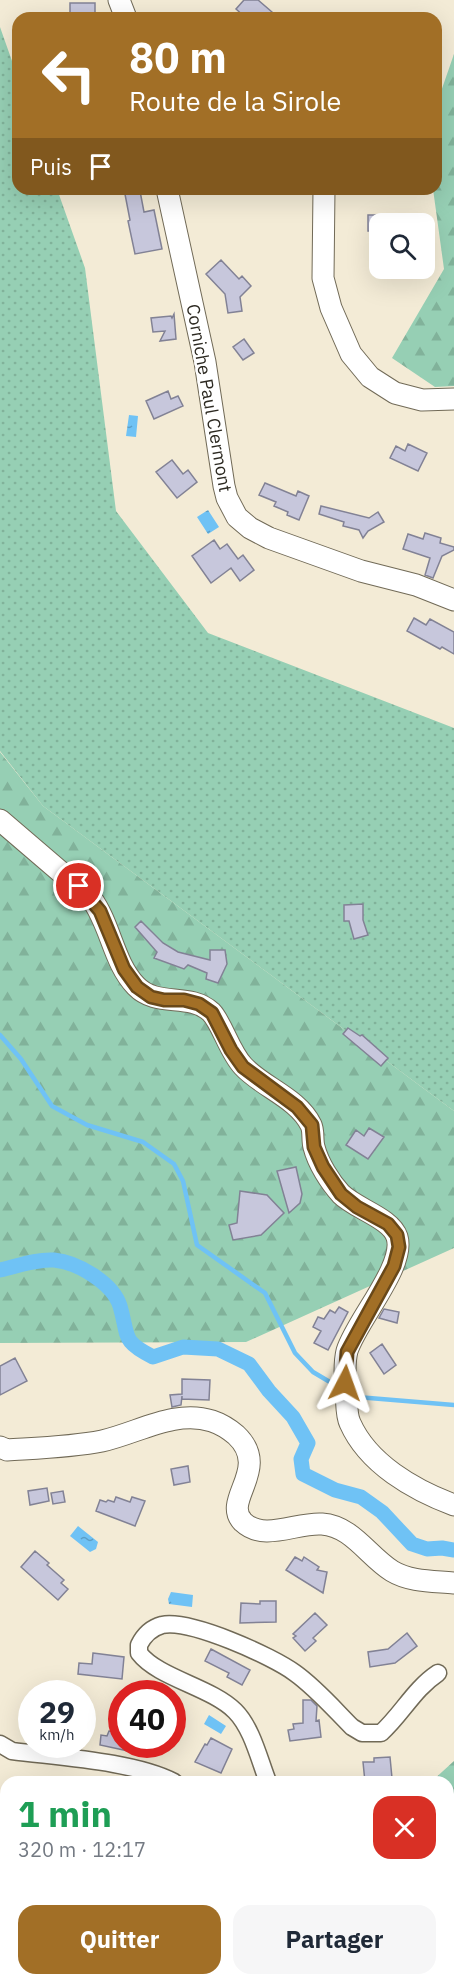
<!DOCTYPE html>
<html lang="fr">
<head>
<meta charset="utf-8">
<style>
  body { margin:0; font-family:"IBM Plex Sans",sans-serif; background:#f6f6f7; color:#1f2937; height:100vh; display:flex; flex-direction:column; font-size:22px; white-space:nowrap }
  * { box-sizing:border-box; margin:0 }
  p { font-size:20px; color:#747a83 }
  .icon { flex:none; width:33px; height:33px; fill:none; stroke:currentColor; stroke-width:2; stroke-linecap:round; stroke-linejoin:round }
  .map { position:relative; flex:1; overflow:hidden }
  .panel { position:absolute; left:0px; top:1776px; width:454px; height:210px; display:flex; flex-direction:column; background:#fff; border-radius:18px 18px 0 0; box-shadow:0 6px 24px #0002 }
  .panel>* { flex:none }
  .top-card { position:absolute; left:12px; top:12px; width:430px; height:183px; border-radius:18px; box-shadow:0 6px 24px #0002; background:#a26f26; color:#fff; overflow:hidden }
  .buttons { position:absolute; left:369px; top:213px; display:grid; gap:12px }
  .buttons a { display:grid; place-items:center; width:66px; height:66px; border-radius:12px; background:#fff; box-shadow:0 6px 24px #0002; font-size:30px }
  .speed { position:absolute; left:18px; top:1680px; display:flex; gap:12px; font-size:30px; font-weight:700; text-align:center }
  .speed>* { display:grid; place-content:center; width:78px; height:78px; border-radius:50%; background:#fff; box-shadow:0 6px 24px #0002; line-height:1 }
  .speed small { font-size:15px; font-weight:400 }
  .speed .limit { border:9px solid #d22; background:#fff; color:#111 }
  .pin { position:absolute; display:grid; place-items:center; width:51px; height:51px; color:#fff; margin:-26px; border:3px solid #fff; border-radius:50%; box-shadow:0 2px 6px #0007 }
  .me { position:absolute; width:66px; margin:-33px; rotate:4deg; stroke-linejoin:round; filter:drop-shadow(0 0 4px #0008) }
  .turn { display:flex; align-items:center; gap:21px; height:126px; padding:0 18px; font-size:27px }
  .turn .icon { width:78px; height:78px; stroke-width:2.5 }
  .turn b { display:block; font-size:42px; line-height:51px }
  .then { display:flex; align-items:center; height:57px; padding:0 18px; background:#0003; gap:12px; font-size:22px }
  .round { display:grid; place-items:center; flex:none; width:63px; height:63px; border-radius:18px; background:#f6f6f7 }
  .summary { display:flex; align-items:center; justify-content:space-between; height:102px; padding:0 18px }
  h1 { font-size:36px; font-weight:700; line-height:45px; color:#1e9e55 }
  .primary-button { display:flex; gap:12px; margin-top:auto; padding:12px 18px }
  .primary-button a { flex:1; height:69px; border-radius:18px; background:#a26f26; color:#fff; font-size:24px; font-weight:700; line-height:69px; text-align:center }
  .primary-button a+a { background:#f6f6f7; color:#1f2937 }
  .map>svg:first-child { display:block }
  .grass { fill:url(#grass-dots) }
  .forest { fill:url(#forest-firs) }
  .water { fill:url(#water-ripples) }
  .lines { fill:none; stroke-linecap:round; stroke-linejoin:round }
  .stream { stroke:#6fc2f5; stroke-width:4.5 }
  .canal { stroke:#6fc2f5; stroke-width:15 }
  .building { fill:#c7c7dc; stroke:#828295; stroke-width:1.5 }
  .minor-casing { stroke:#716a57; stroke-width:19 }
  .tertiary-casing { stroke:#716a57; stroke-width:23 }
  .minor { stroke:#fff; stroke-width:16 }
  .tertiary { stroke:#fff; stroke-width:21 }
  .route-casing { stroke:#694819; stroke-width:15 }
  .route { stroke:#a26f26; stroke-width:10 }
  .labels { text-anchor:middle; stroke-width:5; stroke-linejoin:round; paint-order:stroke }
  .street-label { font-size:18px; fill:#2c2921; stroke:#fff }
</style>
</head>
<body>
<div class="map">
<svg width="454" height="1986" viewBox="0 0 454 1986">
  <defs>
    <pattern id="grass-dots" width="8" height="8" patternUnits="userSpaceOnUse" patternTransform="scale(1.5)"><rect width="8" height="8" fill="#96cfb4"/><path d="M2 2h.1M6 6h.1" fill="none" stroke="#81b29a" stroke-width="1.8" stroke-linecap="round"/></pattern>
    <pattern id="forest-firs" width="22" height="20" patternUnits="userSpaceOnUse" patternTransform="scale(1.5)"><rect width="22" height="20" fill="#96cfb4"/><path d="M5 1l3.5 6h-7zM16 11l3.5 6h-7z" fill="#81b29a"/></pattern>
    <pattern id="water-ripples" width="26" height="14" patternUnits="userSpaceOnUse" patternTransform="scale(1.5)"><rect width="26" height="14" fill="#6fc2f5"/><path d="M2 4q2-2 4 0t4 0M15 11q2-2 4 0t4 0" fill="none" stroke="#5b9ec6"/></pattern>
  </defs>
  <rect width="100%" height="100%" fill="#f3ebd6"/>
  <path class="grass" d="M 0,27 L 18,78 L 18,189 L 57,189 L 85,268 L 116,511 L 208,633 L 454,728 L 454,1111 L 43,806 L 0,751 Z"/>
  <path class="forest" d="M 454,54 L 454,386 L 435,387 L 392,358 L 444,269 L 433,189 L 436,189 L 437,103 Z
    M 0,752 L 43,806 L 454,1111 L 454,1248 L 246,1342 L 0,1343 Z
    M 454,1761 L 454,1986 L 106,1986 L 104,1980 L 448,1980 L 448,1782 L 431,1782 Z"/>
  <path class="water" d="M 129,415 L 138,416 L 136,437 L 126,436 Z
    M 208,510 L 219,527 L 208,534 L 197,517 Z
    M 78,1526 L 98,1542 L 96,1549 L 90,1552 L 70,1536 Z
    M 171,1592 L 193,1595 L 192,1607 L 169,1604 L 168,1599 Z
    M 209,1715 L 226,1726 L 221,1734 L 204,1724 Z"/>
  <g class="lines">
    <path class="stream" d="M 0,1035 L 21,1059 L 52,1106 L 87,1125 L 143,1142 L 174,1164 L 183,1181 L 197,1245 L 265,1293 L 295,1353 L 313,1372 L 340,1388
      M 353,1395 L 357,1397 L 454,1405"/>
    <path class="canal" d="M 0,1270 C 18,1266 35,1259 54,1260 C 77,1262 113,1283 120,1306 C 129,1337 121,1341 153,1357 L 183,1347 L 218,1349 L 249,1364 L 269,1391 L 293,1417 L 308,1443 L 301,1459 L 303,1474 L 335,1490 L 361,1497 L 382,1512 L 412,1544 L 427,1549 L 442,1548 L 454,1550"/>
  </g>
  <path class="building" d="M 244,0 L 258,0 L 272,12 L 267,18 L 246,18 L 236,9 Z
    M 70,3 L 95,3 L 95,14 L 88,14 L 85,18 L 70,18 Z
    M 124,189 L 140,191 L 144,212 L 154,210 L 162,249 L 135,254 L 128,221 L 130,220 Z
    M 368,215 L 380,215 L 380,231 L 368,231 Z
    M 221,260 L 239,279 L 242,276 L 251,286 L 240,297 L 242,311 L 228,313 L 225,294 L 206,274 Z
    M 174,314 L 176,339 L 160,341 L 165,331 L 153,332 L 151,318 L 171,316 L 172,318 Z
    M 244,339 L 254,353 L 243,360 L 233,347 Z
    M 168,391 L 171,399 L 178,396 L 183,406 L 154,419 L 146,401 Z
    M 408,444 L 427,453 L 418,471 L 390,458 L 396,446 L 405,451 Z
    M 172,460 L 183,474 L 188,470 L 197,482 L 177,498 L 156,472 Z
    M 265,483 L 296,496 L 298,491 L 309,496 L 299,520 L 287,515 L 288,512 L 274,506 L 276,502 L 259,495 Z
    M 321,506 L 369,518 L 378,512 L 384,522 L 368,531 L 363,538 L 359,530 L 343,526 L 344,522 L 319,514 Z
    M 425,533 L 441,538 L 440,543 L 454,547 L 454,550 L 442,556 L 433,578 L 425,575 L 430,558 L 403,549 L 408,534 L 423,539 Z
    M 214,540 L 220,549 L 227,544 L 238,559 L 243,555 L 254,570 L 240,581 L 231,568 L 211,583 L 192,556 Z
    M 414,618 L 426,625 L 430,619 L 454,632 L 454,654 L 442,647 L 440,649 L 407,631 Z
    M 363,904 L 363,920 L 368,935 L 354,939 L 349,921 L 344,921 L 344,905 Z
    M 141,921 L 163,943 L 178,952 L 210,960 L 210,950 L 225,950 L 227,964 L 218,983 L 206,979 L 207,973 L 188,965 L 184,969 L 154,958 L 157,952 L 135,927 Z
    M 348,1028 L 360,1036 L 362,1035 L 388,1058 L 381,1066 L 343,1034 Z
    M 369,1128 L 384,1137 L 368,1159 L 346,1145 L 356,1130 L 364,1136 Z
    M 296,1167 L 302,1194 L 300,1203 L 289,1213 L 277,1171 Z
    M 240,1191 L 267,1195 L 284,1213 L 261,1235 L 233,1240 L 229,1225 L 237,1223 Z
    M 339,1307 L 348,1312 L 328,1350 L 314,1343 L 321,1331 L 313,1327 L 318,1317 L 324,1319 L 330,1310 L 335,1313 Z
    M 384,1309 L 399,1312 L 397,1323 L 379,1318 Z
    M 382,1344 L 396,1365 L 384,1374 L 370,1353 Z
    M 15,1358 L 27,1381 L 0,1395 L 0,1366 Z
    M 182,1379 L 210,1380 L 209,1400 L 182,1399 L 182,1396 L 181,1405 L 172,1407 L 170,1395 L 182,1394 Z
    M 188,1466 L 190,1482 L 174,1485 L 171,1469 Z
    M 47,1488 L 49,1501 L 30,1505 L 28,1491 Z
    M 63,1491 L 65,1502 L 53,1504 L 51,1493 Z
    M 116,1497 L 130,1502 L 132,1497 L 145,1501 L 135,1526 L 96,1511 L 100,1500 L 106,1502 L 108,1500 L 114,1502 Z
    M 35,1551 L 49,1563 L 47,1565 L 64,1580 L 61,1583 L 68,1589 L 58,1600 L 21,1567 Z
    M 295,1557 L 302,1561 L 304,1557 L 319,1567 L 317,1570 L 327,1572 L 323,1593 L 286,1570 Z
    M 260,1601 L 276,1601 L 276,1622 L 240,1623 L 241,1603 L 260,1604 Z
    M 315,1613 L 327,1625 L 313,1638 L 316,1641 L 305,1651 L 293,1638 L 296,1636 L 293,1634 Z
    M 407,1633 L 417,1646 L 395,1663 L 370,1667 L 368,1652 L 388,1649 Z
    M 211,1649 L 250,1670 L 242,1685 L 227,1677 L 229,1673 L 205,1661 Z
    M 93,1653 L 124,1657 L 122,1679 L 78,1674 L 79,1663 L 92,1664 Z
    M 303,1700 L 311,1700 L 317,1706 L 316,1721 L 319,1720 L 321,1737 L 290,1741 L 288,1730 L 294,1729 L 293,1724 L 303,1723 Z
    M 109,1731 L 122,1733 L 122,1744 L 135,1744 L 133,1752 L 100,1745 L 101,1735 L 107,1736 Z
    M 211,1738 L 232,1749 L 221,1773 L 195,1762 L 205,1744 L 207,1745 Z
    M 390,1757 L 392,1778 L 365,1782 L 363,1762 L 374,1762 L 374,1758 Z"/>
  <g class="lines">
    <defs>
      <path id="minor" d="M 0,1744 L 12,1751 C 57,1757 134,1761 174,1782
        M 268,1782 C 259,1759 252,1728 235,1711 C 211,1687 158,1678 139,1653 L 139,1645 C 144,1635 151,1628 162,1625 C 190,1619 272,1656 295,1673 C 316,1688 334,1709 352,1727 L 362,1733 L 381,1733 C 402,1714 414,1689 438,1673"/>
      <path id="tertiary" d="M 119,0 L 126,18
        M 167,189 L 205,362 L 224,486 L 227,498 L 237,517 L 250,528 L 269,538 L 361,571 L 416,585 L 454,600
        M 324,189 L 323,278 L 331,308 L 351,354 L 370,377 L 395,393 L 422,400 L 454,399
        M 0,820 L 91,898 C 111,925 113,962 136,986 C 157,1008 189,992 211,1012 C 222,1023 229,1051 243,1066 C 262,1087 298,1098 311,1125 C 314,1131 312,1140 314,1147 C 318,1163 330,1182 341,1194 C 356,1209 391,1218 397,1237 C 406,1266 356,1321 347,1351 C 344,1363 345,1380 346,1392 C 347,1401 346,1415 350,1423 C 368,1464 414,1490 454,1505
        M 0,1447 L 7,1450 C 39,1448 72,1447 102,1441 C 138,1433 175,1409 212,1421 C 221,1424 229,1429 236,1435 C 272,1469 221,1500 243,1522 C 264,1542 297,1522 322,1524 C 352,1526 368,1556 392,1571 C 410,1582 434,1581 454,1583
        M 0,1985 L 1,1986"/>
    </defs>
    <use href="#minor" class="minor-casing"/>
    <use href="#tertiary" class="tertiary-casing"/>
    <use href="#minor" class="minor"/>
    <use href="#tertiary" class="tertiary"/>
  </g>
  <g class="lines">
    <defs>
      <path id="route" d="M 79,886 L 100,911 L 124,969 L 137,987 L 151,997 L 164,1000 L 184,1000 L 199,1004 L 212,1013 L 231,1050 L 243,1067 L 297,1107 L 312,1125 L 314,1147 L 323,1167 L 341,1194 L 357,1207 L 388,1224 L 397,1235 L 399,1247 L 394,1266 L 347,1352 L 345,1383"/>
    </defs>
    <use href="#route" class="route-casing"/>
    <use href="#route" class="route"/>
  </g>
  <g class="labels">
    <g class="street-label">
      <text transform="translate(209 398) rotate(80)" y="6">Corniche Paul Clermont</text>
    </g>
  </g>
</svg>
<div class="buttons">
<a><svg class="icon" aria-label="search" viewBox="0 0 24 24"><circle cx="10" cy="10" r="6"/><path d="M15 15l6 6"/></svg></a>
</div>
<div class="speed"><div>29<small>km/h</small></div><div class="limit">40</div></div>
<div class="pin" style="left:79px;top:886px;background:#d93025"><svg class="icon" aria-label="arrive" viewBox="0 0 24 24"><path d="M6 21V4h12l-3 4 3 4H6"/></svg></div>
<svg class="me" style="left:345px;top:1383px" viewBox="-20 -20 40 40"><path d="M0-17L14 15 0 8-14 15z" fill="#a26f26" stroke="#fff" stroke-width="4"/></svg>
<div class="top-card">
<div class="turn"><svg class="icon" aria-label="left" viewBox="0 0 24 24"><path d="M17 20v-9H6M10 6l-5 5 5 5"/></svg><div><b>80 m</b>Route de la Sirole</div></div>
<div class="then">Puis<svg class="icon" aria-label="arrive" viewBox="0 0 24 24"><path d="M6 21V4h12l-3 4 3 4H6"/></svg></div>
</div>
<section class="panel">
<div class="summary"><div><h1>1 min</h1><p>320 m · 12:17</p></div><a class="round" style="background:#d93025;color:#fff"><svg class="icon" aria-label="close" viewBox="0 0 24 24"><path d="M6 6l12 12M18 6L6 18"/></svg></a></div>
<div class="primary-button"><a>Quitter</a><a>Partager</a></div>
</section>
</div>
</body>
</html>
